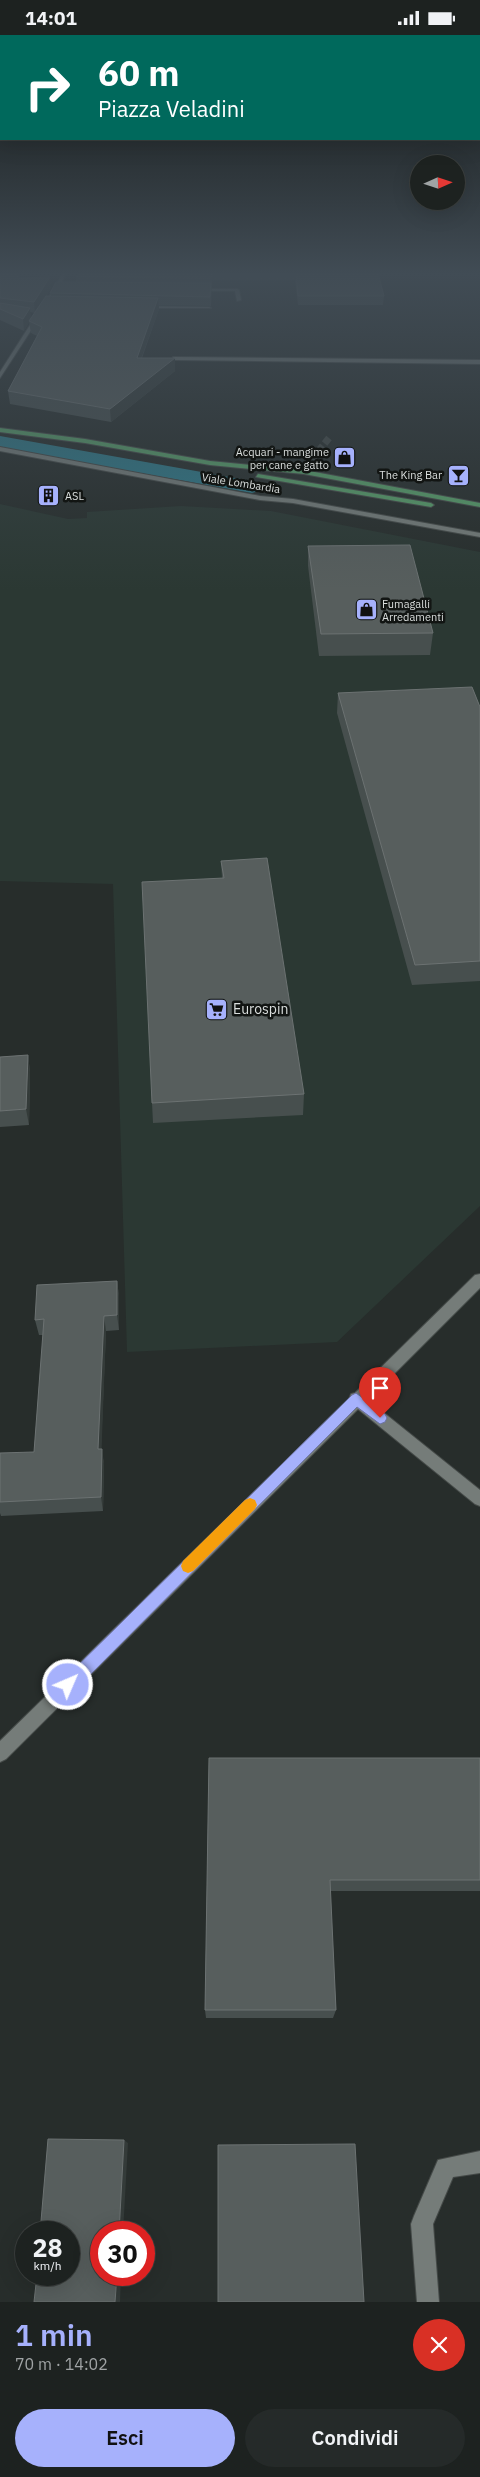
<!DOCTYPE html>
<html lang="it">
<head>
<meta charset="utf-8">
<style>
  body { margin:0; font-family:"IBM Plex Sans",sans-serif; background:#252a29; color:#f1f3f6; height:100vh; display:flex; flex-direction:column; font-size:19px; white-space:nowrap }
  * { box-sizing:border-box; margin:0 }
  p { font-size:16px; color:#a0a4a5 }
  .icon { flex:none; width:28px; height:28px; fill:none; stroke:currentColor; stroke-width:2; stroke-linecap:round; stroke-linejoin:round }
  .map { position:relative; height:2267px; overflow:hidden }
  .panel { display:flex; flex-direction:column; background:#1d2220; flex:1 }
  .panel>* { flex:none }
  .hud { position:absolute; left:0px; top:0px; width:480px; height:105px; box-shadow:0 5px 20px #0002,0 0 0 1px #3b3f3e; background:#00695c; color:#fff; overflow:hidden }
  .needle { width:32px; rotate:87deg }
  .fabs { position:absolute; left:410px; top:120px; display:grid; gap:10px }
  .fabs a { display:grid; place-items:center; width:55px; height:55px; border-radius:50%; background:#1d2220; box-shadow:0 5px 20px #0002,0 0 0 1px #3b3f3e; font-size:25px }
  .speed { position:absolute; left:15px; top:2186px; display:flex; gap:10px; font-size:25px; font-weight:700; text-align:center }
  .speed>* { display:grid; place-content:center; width:65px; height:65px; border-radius:50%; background:#1d2220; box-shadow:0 5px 20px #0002,0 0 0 1px #3b3f3e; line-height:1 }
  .speed small { font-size:12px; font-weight:400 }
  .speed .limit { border:8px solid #d22; background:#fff; color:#111 }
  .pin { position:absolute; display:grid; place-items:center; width:42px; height:42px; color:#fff; margin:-51px -21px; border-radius:50% 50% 50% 0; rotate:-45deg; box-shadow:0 0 5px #0007 }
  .pin .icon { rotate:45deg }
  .me { position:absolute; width:55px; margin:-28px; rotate:45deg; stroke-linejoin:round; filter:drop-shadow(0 0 4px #0008) }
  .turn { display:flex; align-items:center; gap:18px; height:105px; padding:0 15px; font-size:22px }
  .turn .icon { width:65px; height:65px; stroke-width:2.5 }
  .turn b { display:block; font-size:35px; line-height:42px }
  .round { display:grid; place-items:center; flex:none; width:52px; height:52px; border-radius:26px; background:#252a29 }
  .overview { display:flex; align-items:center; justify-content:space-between; height:85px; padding:0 15px }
  h1 { font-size:30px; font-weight:600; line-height:38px; color:#a6b1fc }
  .cta { display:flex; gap:10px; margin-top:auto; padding:10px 15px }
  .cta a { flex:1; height:58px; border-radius:30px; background:#a6b1fc; color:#111; font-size:20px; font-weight:600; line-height:58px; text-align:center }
  .cta a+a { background:#252a29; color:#f1f3f6 }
  .status { display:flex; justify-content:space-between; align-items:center; height:35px; padding:0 25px; background:#1d2220; direction:ltr }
  .status svg { height:14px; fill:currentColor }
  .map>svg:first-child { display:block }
  .built { fill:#2b3833 }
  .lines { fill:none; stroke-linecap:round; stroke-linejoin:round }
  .canal { fill:#2f7887; fill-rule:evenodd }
  .minor-tunnel { stroke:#424846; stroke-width:7; stroke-dasharray:7 3; stroke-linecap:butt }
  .minor-casing { stroke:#454a48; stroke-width:2 }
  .major-casing { stroke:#454a48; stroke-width:2 }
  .minor { fill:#757c79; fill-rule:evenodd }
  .major { fill:#589e69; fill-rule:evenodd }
  .wall { fill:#474f4e; fill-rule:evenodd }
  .shaded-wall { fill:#343b39 }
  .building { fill:#575e5d; stroke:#6c7272 }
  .route { fill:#a6b1fc; stroke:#6c73a4 }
  .slow { fill:#f59e0b }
  .labels { text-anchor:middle; stroke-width:5; stroke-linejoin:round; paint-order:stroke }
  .far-poi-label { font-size:11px; fill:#dbdfde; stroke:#121513; text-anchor:end }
  .far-street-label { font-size:11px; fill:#dbdfde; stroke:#121513 }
  .poi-label { font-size:14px; fill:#dbdfde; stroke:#121513; text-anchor:start }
</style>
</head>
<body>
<div class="status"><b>14:01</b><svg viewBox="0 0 49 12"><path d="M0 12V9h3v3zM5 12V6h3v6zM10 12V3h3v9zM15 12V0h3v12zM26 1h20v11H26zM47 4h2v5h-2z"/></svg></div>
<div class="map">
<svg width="480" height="2267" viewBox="0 0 480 2267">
  <rect width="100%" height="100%" fill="#272d2b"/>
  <path class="built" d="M 0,469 L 68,484 L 87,483 L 87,477 L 181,471 L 271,476 L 480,517 L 480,1171 L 337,1307 L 127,1317 L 113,849 L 0,846 Z"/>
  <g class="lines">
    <path class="canal" d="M 0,401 L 252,446 L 259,448 L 262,452 L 259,456 L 252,458 L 0,413 Z"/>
    <path class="minor-tunnel" d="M 312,424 L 329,403"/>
    <defs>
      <path id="minor" d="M 63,238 L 67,238 L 53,262 L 49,262 Z
        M 195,254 L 237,254 L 239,255 L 241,265 L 237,266 L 235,256 L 193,256 Z
        M 140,271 L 209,272 L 211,273 L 142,273 Z
        M 37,279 L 41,280 L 0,343 L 0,337 Z
        M 173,322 L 480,325 L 480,329 L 175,325 Z
        M 0,412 L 260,461 L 293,464 L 480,498 L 480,502 L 293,468 L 260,465 L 0,416 Z
        M 480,1239 L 480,1253 L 368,1365 L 480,1455 L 480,1471 L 475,1469 L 358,1374 L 6,1724 L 0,1727 L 0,1706 L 349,1364 L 351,1359 L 355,1358 L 475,1240 Z
        M 480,2116 L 480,2138 L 453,2142 L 433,2189 L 439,2267 L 417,2267 L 411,2189 L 414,2181 L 438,2125 Z"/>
      <path id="major" d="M 0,393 L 85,404 L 210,426 L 304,435 L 480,468 L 480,472 L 304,439 L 210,430 L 85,408 L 0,397 Z
        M 258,439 L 431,468 L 434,470 L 431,472 L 256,442 Z"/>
    </defs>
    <use href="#minor" class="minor-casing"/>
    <use href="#major" class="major-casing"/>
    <use href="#minor" class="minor"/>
    <use href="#major" class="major"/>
  </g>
  <path class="wall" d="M 0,238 L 51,253 L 44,264 L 51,261 L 50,258 L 76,248 L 76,242 L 78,238 L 378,238 L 384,261 L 383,270 L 298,270 L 295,245 L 212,245 L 211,271 L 159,270 L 159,274 L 142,323 L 175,323 L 175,336 L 111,387 L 10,369 L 8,356 L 37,301 L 31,298 L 29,287 L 24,296 L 0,285 ZM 30,277 L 35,278 L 31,284 Z
    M 308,511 L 433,598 L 430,620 L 319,621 L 308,531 Z
    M 338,658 L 480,672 L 480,946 L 412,950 L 337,678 Z
    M 221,826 L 304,1059 L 303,1080 L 153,1088 L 152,1068 L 222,843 Z
    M 28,1020 L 30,1037 L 29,1090 L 0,1092 L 0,1022 Z
    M 117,1246 L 119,1261 L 119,1295 L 106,1296 L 101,1414 L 104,1428 L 103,1476 L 1,1481 L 0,1478 L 0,1424 L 34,1417 L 43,1300 L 39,1300 L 35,1285 Z
    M 209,1723 L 480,1723 L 480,1856 L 330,1856 L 336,1975 L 333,1983 L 206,1983 L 205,1975 Z"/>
  <path class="shaded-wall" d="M 50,242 L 51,253 L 35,278 L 34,267 Z
    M 158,263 L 159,274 L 137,335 L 137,323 Z
    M 30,273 L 31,284 L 24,296 L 23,284 Z
    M 175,323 L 175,336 L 111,387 L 110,374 Z
    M 28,1020 L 30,1037 L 29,1090 L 26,1074 Z
    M 117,1246 L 119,1261 L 119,1295 L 117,1280 Z
    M 104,1281 L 106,1296 L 101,1428 L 98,1414 Z
    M 102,1414 L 104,1428 L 103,1476 L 101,1462 Z
    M 124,2105 L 128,2108 L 123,2198 L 119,2198 Z
    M 117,2240 L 121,2240 L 120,2267 L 115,2267 Z"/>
  <path class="building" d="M 0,238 L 18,238 L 18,243 L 50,242 L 34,267 L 0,263 Z
    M 78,238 L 212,238 L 211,243 L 76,242 Z
    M 296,238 L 378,238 L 384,261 L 298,261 Z
    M 56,247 L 211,248 L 210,262 L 50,258 Z
    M 46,261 L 158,263 L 137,323 L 175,323 L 110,374 L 8,356 L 42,292 L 29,286 Z
    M 0,268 L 30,273 L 23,284 L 0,274 Z
    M 410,510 L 433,598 L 321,599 L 308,511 Z
    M 472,652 L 480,672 L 480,926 L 415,930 L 338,658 Z
    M 267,823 L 304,1059 L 152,1068 L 142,847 L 224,843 L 221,826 Z
    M 28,1020 L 26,1074 L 0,1076 L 0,1022 Z
    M 117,1246 L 117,1280 L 104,1281 L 98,1414 L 102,1414 L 101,1462 L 0,1467 L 0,1418 L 34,1417 L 44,1284 L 35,1285 L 37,1250 Z
    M 209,1723 L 480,1723 L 480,1845 L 330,1845 L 336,1975 L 205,1975 Z
    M 48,2104 L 124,2105 L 119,2198 L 101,2198 L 101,2240 L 117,2240 L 115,2267 L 34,2267 L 37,2240 L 69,2240 L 69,2198 L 40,2198 Z
    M 355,2109 L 364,2267 L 218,2267 L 218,2110 Z"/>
  <linearGradient id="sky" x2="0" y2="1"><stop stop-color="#151918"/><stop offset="0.43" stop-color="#414c55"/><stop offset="1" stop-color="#414c55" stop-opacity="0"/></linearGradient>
  <rect width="480" height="555" fill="url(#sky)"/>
  <path class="route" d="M 356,1358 L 385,1379 L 387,1383 L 385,1387 L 380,1389 L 357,1372 L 74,1656 L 68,1658 L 63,1656 L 61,1650 L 63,1645 L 352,1360 Z"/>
  <path class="slow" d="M 250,1463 L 255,1465 L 257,1470 L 255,1474 L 193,1536 L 188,1538 L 183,1536 L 181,1531 L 183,1526 L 245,1465 Z"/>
  <defs>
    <symbol id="shop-square" viewBox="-11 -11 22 22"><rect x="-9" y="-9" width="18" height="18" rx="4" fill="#a6b1fc" stroke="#121513"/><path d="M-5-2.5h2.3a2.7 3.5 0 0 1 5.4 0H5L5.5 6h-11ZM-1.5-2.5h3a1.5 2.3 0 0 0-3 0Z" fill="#111"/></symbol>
    <symbol id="bar-square" viewBox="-11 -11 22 22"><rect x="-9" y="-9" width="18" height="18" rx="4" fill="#a6b1fc" stroke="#121513"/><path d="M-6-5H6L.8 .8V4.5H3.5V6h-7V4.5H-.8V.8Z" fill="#111"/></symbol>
    <symbol id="building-square" viewBox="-11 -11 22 22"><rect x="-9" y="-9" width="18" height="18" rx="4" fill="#a6b1fc" stroke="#121513"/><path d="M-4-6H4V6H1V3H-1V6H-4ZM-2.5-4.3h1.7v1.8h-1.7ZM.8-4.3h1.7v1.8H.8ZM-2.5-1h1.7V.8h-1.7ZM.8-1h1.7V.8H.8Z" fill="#111"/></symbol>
    <symbol id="supermarket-square" viewBox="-11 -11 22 22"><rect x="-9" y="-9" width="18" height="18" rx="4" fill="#a6b1fc" stroke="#121513"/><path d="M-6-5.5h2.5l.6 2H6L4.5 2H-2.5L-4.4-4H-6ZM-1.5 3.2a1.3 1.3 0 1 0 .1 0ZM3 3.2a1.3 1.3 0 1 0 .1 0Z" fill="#111"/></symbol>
  </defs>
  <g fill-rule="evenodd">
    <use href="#shop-square" x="332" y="410" width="25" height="25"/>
    <use href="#bar-square" x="446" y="428" width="25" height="25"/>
    <use href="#building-square" x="36" y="448" width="25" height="25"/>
    <use href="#shop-square" x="354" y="562" width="25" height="25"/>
    <use href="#supermarket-square" x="204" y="962" width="25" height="25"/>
  </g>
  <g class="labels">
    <g class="far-poi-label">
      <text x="329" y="421">Acquari - mangime<tspan x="329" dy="13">per cane e gatto</tspan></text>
      <text x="442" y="444">The King Bar</text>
      <text x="65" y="465" text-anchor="start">ASL</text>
      <text x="382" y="573" text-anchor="start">Fumagalli<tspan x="382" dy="13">Arredamenti</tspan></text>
    </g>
    <g class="far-street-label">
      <text transform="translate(241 448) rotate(9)" y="4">Viale Lombardia</text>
    </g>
    <g class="poi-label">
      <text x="233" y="979">Eurospin</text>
    </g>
  </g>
</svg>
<div class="fabs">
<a><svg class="needle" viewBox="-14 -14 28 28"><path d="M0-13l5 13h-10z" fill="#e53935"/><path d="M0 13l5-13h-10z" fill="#a0a4a5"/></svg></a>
</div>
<div class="speed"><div>28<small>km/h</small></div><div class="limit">30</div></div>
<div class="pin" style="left:380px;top:1383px;background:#d93025"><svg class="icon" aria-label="arrive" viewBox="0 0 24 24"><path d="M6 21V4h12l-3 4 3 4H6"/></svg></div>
<svg class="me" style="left:68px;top:1650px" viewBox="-20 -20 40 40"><circle r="17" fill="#a6b1fc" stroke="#fff" stroke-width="3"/><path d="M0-11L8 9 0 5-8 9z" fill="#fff"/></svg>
<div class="hud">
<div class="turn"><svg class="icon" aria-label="right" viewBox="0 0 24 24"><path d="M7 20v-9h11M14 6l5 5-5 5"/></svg><div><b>60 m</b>Piazza Veladini</div></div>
</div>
</div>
<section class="panel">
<div class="overview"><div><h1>1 min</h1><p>70 m · 14:02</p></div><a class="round" style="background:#d93025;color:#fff"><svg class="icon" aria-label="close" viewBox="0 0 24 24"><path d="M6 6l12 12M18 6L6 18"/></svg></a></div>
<div class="cta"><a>Esci</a><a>Condividi</a></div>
</section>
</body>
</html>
